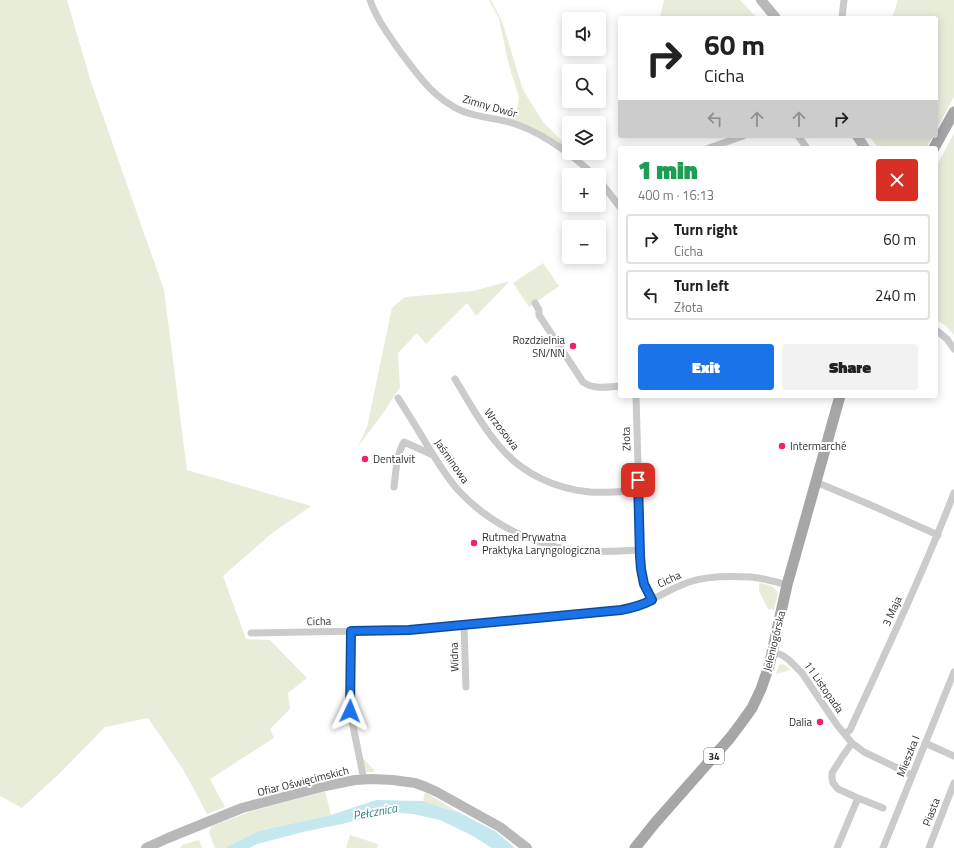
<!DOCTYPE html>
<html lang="en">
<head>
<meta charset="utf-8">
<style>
  body { margin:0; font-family:"Titillium Web",sans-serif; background:#f2f2f2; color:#222; height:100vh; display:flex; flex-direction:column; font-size:15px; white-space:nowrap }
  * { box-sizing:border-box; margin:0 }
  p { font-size:13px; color:#767676 }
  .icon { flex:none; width:22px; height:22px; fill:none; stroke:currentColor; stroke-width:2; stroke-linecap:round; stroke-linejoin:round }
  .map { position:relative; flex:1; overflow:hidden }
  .panel { position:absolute; left:618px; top:146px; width:320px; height:252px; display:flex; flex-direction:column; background:#fff; border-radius:4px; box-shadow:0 2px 10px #0003 }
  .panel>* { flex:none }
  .guide { position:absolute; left:618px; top:16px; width:320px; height:122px; border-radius:4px; box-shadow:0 2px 10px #0003; background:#fff; color:#222; overflow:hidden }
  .controls { position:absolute; left:562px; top:12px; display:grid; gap:8px }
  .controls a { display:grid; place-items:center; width:44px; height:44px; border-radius:4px; background:#fff; box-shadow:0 2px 10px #0003; font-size:20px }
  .pin { position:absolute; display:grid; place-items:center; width:34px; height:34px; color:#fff; margin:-17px; border-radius:8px; box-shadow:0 2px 6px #0006 }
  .me { position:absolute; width:44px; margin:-22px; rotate:2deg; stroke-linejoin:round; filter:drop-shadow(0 0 3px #0008) }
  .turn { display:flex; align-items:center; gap:14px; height:84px; padding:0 20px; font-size:18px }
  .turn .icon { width:52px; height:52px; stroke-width:2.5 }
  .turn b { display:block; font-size:28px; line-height:34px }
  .lanes { display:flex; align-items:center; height:38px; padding:0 20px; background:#0003; justify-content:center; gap:20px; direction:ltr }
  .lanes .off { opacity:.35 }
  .round { display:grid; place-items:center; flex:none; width:42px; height:42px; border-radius:4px; background:#f2f2f2 }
  .summary { display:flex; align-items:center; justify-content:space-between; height:68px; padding:0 20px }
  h1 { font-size:24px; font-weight:800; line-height:30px; color:#1e9e55 }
  .cta { display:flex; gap:8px; margin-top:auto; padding:8px 20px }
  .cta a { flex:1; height:46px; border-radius:4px; background:#1a73e8; color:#fff; font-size:16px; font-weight:800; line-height:46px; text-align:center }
  .cta a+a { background:#f2f2f2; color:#222 }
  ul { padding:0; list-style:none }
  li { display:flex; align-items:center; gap:12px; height:50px; margin:0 8px 6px; padding:0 12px; border:2px solid #e0e0e0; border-radius:4px }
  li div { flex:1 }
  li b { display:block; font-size:15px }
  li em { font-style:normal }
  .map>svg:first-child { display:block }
  .green { fill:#e8edda }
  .water { fill:#c5e7ee }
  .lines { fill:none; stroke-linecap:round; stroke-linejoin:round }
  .street { stroke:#cbcbcb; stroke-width:7 }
  .secondary { stroke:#b8b8b8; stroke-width:10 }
  .primary { stroke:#a6a6a6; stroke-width:11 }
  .route-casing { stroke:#114b97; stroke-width:10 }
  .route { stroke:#1a73e8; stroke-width:7 }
  .poi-dot { fill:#f32260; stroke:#fff; stroke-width:1.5 }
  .labels { text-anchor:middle; stroke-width:4; stroke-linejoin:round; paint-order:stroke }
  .shield { fill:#fff; stroke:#6d6d6d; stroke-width:1 }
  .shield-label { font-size:10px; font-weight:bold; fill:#2e2e2e }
  .street-label { font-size:11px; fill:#2e2e2e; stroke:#fff }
  .poi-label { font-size:11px; fill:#2e2e2e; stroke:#fff; text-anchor:start }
  .water-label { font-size:12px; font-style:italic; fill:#348090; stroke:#fff }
</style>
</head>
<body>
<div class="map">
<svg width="954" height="848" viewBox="0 0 954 848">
  <rect width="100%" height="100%" fill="#fff"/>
  <path class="green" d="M 0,0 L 67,0 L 91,82 L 164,290 L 187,470 L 311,506 L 271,534 L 223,576 L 246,639 L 270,640 L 307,678 L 288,693 L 290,709 L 270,729 L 274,738 L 210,779 L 225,807 L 207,814 L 183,769 L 148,718 L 105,727 L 61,772 L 22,808 L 0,796 Z
    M 489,0 L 491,0 L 502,21 L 523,90 L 544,123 L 569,148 L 569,151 L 509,120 L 517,110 L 519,97 L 509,66 L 499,19 Z
    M 664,0 L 740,0 L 756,17 L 752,18 L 660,18 Z
    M 898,0 L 954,0 L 954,97 L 936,130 L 936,18 L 892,18 Z
    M 954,133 L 954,335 L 945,325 L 936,320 L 936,167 Z
    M 869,136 L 933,136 L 926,148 L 878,148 Z
    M 543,263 L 559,286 L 529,307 L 513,283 Z
    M 510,281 L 476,316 L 467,303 L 426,344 L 417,333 L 398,353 L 400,387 L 384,412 L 357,448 L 367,427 L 392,308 L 405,297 L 473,291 Z
    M 759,583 C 767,584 774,585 778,593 L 774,610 L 768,609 L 759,591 Z
    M 781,664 L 785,665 L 791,670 L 776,674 L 779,665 Z
    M 362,757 L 374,770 L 374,772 L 367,772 L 365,769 Z
    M 325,791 L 331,815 L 258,831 L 224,848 L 215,848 L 214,846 L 209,831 L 212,826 L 252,811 Z
    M 425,792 L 458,812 L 443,808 L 423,801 Z
    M 350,835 L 378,844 L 377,848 L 346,848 Z
    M 205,838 L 199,840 L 202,848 L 180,848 L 182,845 Z"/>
  <path class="water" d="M 376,800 L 423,801 L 443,808 L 458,812 L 495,831 L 515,848 L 492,848 L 471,835 L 440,820 L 413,814 L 388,812 L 342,824 L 307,831 L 257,844 L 249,848 L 224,848 L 258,831 L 331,815 Z"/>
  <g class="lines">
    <path class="street" d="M 370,0 C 376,18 388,34 399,50 C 417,74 433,98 462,111 C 477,117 493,118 509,122 C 541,131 570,153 594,175
      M 842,18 L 844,0
      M 798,136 L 807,148
      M 709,148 L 743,136
      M 599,180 L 620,207
      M 535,303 L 539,310 L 539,315 L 583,382 C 594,390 608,387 620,386
      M 936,330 L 947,339 L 954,349
      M 455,379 C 469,402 483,428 501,448 C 523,474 556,489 590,492 C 606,493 622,491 639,491
      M 636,396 L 641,569 L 644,583 L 652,600
      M 398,398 C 409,415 420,433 430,450 C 439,464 447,478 458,490 C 487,522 530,544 573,550 C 595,553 618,551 640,550
      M 816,482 L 873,506 L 938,535
      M 394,487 C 396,472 396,456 404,442 L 433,455
      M 464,626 L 466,687
      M 351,631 L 350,711 L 364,780
      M 251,633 L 409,630 L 621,610 C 646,606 666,590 689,582 C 706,576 733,576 751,577 C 763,578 776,582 787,585
      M 772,652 L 782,655 L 789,660 L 802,673 L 837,725 L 852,743 L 864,752 L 912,775
      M 845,734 L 850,730 C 886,651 923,573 954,493
      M 925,743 L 954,756
      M 858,798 L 883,808
      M 837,848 L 858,798 L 838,789 L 833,783 L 832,778 L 832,773 L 842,757 L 852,743
      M 883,848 L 954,672
      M 929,848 L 954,783"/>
    <path class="secondary" d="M 761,0 L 776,18
      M 857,136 L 865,148
      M 146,848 L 168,838 L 242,808 L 325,786 L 355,780 L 372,779 L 393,780 L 415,783 L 426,787 L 437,792 L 500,827 L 527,848"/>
    <path class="primary" d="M 934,148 L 954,112
      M 635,848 L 655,823 L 730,738 L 742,722 L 752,708 L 761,689 L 769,666 L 787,585 L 840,396"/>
  </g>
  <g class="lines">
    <defs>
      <path id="route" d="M 350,711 L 351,631 L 409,630 L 621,610 C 632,608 642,605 652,600 L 644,584 L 641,569 L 640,556 L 638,480"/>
    </defs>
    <use href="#route" class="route-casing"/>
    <use href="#route" class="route"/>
  </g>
  <g class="poi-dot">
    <circle cx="573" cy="346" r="4"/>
    <circle cx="782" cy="446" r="4"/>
    <circle cx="365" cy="459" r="4"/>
    <circle cx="474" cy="543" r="4"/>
    <circle cx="820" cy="722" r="4"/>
  </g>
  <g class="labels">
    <rect class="shield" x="704" y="748" width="20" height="16" rx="3"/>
    <g class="shield-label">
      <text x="714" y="760">34</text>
    </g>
    <g class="street-label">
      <text transform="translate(490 106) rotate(16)" y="4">Zimny Dwór</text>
      <text transform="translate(502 429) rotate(52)" y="4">Wrzosowa</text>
      <text transform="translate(626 439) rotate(-92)" y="4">Złota</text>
      <text transform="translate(452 461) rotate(55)" y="4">Jaśminowa</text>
      <text transform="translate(669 579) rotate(-24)" y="4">Cicha</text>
      <text transform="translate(892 611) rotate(-66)" y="4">3 Maja</text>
      <text transform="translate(319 621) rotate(-1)" y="4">Cicha</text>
      <text transform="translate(774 641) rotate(-76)" y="4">Jeleniogórska</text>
      <text transform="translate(454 657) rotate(-92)" y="4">Widna</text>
      <text transform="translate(824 687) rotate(55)" y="4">11 Listopada</text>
      <text transform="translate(908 756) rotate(-68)" y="4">Mieszka I</text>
      <text transform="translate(303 781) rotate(-14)" y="4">Ofiar Oświęcimskich</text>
      <text transform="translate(931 812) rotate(-69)" y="4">Piasta</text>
    </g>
    <g class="poi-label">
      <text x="565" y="344" text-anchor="end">Rozdzielnia<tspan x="565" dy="13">SN/NN</tspan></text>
      <text x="790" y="450">Intermarché</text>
      <text x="373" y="463">Dentalvit</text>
      <text x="482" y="541">Rutmed Prywatna<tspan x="482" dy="13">Praktyka Laryngologiczna</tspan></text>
      <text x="812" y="726" text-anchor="end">Dalia</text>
    </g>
    <g class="water-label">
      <text transform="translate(375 812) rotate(-10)" y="4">Pełcznica</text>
    </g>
  </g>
</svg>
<div class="controls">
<a><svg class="icon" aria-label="sound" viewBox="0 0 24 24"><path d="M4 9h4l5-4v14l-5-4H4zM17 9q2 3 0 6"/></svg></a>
<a><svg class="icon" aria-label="search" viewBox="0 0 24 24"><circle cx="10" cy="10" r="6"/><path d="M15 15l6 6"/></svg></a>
<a><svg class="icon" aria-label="layers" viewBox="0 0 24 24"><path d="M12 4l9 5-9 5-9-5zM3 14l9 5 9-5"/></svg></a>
<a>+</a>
<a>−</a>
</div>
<div class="pin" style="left:638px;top:480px;background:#d93025"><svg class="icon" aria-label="arrive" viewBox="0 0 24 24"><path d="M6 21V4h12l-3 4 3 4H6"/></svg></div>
<svg class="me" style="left:350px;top:711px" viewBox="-20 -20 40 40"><path d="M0-17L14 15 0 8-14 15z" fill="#1a73e8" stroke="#fff" stroke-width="4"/></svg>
<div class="guide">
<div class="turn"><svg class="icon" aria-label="right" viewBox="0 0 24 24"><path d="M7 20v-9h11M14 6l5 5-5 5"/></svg><div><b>60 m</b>Cicha</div></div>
<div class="lanes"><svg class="icon off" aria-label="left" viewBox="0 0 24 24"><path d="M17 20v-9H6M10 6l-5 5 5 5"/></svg><svg class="icon off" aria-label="ahead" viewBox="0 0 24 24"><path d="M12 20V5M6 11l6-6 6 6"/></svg><svg class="icon off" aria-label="ahead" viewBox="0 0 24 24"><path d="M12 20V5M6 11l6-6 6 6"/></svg><svg class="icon" aria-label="right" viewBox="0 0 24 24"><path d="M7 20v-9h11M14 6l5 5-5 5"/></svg></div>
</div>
<section class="panel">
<div class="summary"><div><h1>1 min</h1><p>400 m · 16:13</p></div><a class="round" style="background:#d93025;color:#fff"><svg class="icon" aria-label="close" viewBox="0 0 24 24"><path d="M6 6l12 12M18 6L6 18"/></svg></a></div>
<ul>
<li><svg class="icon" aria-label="right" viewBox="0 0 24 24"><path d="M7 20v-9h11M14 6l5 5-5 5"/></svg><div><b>Turn right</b><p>Cicha</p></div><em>60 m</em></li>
<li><svg class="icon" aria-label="left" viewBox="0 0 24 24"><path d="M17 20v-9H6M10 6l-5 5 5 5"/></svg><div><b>Turn left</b><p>Złota</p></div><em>240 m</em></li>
</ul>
<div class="cta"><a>Exit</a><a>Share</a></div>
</section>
</div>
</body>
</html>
